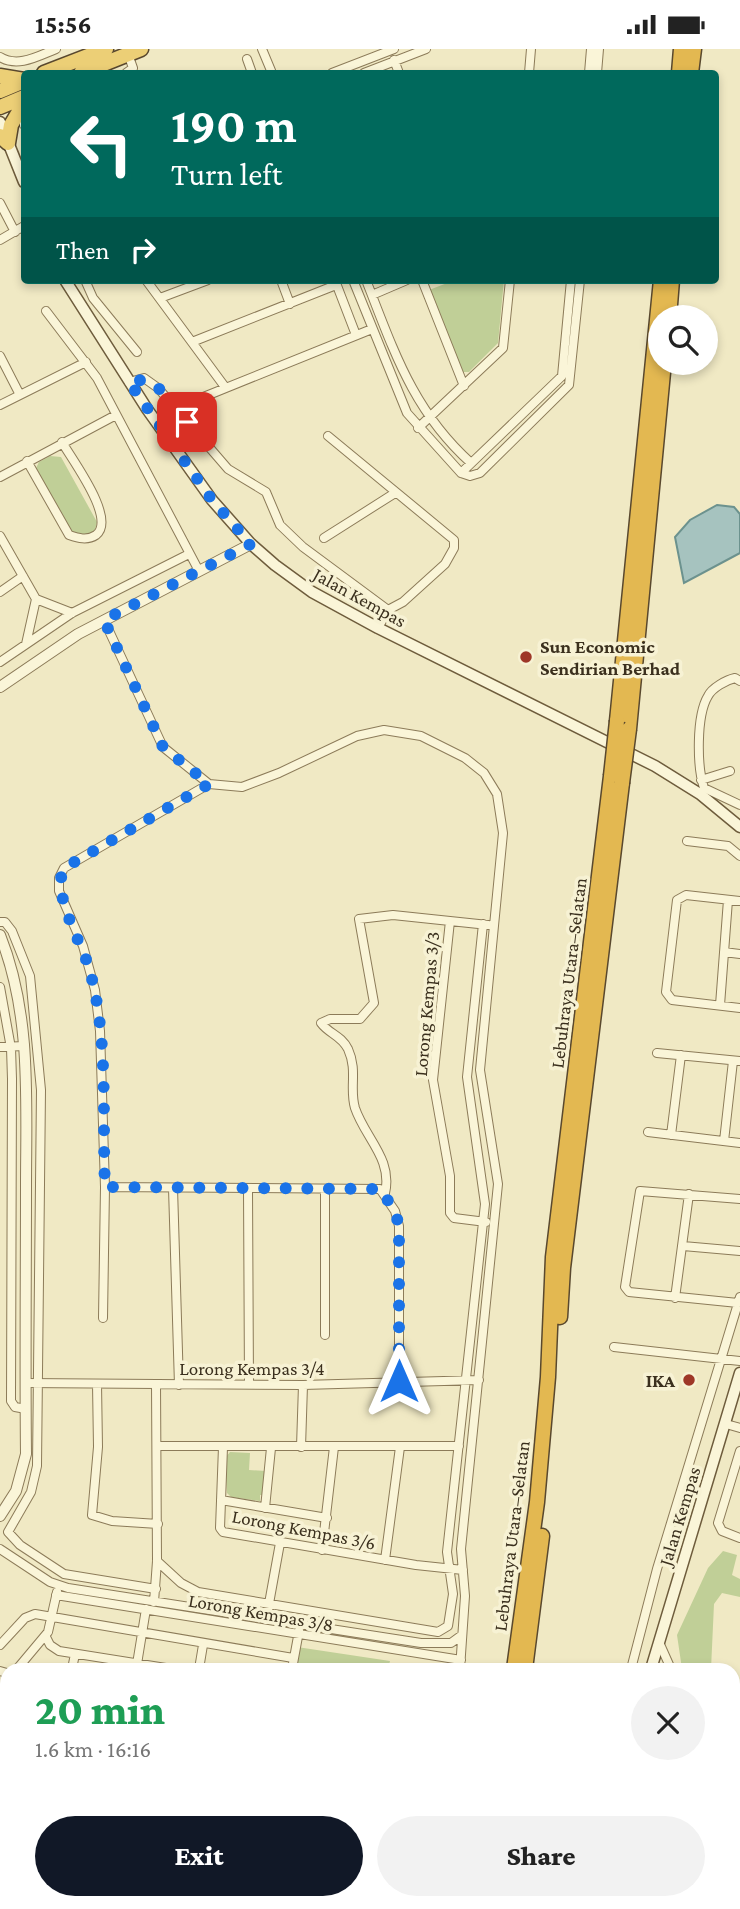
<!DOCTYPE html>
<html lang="en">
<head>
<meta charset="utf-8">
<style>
  body { margin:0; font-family:"Crimson Pro",serif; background:#f2f2f2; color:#222; height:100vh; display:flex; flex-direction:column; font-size:26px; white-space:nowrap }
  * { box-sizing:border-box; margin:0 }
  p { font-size:23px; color:#767676 }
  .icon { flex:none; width:38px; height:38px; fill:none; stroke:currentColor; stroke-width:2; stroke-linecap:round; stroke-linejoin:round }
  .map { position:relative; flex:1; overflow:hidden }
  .details { position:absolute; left:0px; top:1614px; width:740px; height:247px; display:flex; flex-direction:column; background:#fff; border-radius:21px 21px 0 0; box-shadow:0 4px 10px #0003 }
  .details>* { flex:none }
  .guide { position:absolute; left:21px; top:21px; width:698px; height:214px; border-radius:7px; box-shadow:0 4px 10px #0003; background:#00695c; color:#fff; overflow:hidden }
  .fabs { position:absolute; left:648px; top:256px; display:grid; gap:14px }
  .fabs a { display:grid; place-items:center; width:70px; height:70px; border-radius:50%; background:#fff; box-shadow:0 4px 10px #0003; font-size:35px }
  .pin { position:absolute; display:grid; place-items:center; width:60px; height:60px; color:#fff; margin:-30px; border-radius:14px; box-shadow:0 4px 10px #0006 }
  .me { position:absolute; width:77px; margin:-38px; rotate:0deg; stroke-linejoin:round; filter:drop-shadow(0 0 5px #0008) }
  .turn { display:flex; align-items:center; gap:24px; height:147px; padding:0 35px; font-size:32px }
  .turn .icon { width:91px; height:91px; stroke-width:2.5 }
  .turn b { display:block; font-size:49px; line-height:60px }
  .then { display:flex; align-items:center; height:66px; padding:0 35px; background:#0003; gap:14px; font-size:26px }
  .round { display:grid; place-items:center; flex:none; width:74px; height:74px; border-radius:37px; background:#f2f2f2 }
  .head { display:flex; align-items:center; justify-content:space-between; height:119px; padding:0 35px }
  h1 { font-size:42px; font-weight:800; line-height:52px; color:#1e9e55 }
  .action { display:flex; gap:14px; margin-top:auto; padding:14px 35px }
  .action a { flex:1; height:80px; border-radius:42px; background:#111827; color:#fff; font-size:28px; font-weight:800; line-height:80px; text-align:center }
  .action a+a { background:#f2f2f2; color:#222 }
  .status { display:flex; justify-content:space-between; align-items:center; height:49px; padding:0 35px; background:#fff; direction:ltr }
  .status svg { height:19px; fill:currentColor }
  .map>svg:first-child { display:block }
  .green { fill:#c0cf97 }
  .cemetery { fill:#b8c497 }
  .water { fill:#a6c3bf; stroke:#6c928e; stroke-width:2 }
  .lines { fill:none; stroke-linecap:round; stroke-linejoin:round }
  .minor-casing { stroke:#8c7b59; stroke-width:10 }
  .tertiary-casing { stroke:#8c7b59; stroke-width:12 }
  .secondary-casing { stroke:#6e5c3c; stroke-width:13 }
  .trunk-casing { stroke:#59482e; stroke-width:17 }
  .motorway-casing { stroke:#59482e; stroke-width:17 }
  .minor { stroke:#faf5d8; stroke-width:8 }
  .tertiary { stroke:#faf5d8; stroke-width:10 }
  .secondary { stroke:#faf5d8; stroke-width:10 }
  .trunk { stroke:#eccf76; stroke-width:14 }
  .motorway { stroke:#e3b851; stroke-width:14 }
  .motorway-bridge-casing { stroke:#59482e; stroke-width:17; stroke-linecap:butt }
  .motorway-bridge { stroke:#e3b851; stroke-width:14 }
  .route { stroke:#1a73e8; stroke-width:12; stroke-dasharray:0 21.6 }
  .poi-dot { fill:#9e3727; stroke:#f7f2d4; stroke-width:2.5 }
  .labels { text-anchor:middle; stroke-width:7; stroke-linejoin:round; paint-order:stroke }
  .street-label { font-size:19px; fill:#3b301e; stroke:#f7f2d4 }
  .poi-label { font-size:19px; font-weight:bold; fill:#3b301e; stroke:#f7f2d4; text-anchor:start }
</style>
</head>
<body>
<div class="status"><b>15:56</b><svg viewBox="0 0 49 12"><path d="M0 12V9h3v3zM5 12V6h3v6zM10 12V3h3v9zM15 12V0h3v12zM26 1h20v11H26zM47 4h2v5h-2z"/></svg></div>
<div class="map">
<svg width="740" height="1860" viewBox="0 0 740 1860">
  <rect width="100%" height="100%" fill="#f0e9c4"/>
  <path class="green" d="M 455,231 L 504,231 L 498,294 L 469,323 L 463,323 L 429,241 Z
    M 50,407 L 61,408 L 97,473 L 94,485 L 82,490 L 72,485 L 36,419 L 39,413 Z
    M 230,1403 L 250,1404 L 249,1421 L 266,1422 L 264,1446 L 260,1446 L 260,1452 L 231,1448 L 227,1444 L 225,1409 Z
    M 723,1502 L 737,1506 L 732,1526 L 740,1530 L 740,1548 L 722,1544 L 714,1555 L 711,1620 L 682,1620 L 677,1586 L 708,1519 Z
    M 297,1598 L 390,1612 L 388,1620 L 293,1620 Z"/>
  <path class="cemetery" d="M 0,1758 L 7,1759 L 7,1853 L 341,1853 L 339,1860 L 0,1860 Z"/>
  <path class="water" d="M 717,456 L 734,458 L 740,465 L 740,504 L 684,534 L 675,488 L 690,471 Z"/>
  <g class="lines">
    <defs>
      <path id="minor" d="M 262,0 L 272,24
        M 0,8 C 18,19 38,7 56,0
        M 247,10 L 252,24
        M 394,11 L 399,24
        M 126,24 L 133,19 L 128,5
        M 332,24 L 394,0
        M 364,24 L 426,0
        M 529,24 L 531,0
        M 589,24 L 591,0
        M 597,24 L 599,0
        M 24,74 L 24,76
        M 0,154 L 15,183
        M 0,191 L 24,177
        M 85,231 L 93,249 L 137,303
        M 146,231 L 225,338
        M 281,231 L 290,255
        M 353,231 L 407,364 L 461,424 L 470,427 L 480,424 L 569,336 L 580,231
        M 366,231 C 394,302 413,362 471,414
        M 422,231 L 464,337
        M 336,234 L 356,286
        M 372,246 L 407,231
        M 160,249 L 208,231
        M 46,262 L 97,329 L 199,522
        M 192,293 L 336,236
        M 0,307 L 20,346
        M 129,333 L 144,329 L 158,339 L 228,420 L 266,443 L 280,476 L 303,498 L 388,561
        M 201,349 L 372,280
        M 0,356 L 86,313
        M 418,379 L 503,299 L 510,231
        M 328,387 L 454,491 L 454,499 L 445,515 L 403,553 L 388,561 L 378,579
        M 27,412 L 69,486 C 78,489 87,492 96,486 C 117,470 72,411 62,393
        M 461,424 L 562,327 L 571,231
        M 0,428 L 116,366
        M 0,487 L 36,550 L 72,564
        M 324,489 L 395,444
        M 0,543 L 23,527
        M 104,571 L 163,698 L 209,735 L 242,738 L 279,724 L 357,687 L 384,681 L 421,687 L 465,709 L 484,724 L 497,745 L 503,784 L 480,1021 L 498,1135 L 461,1500 L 465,1547 L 460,1620
        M 26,595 L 36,550
        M 0,613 L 72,564 L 189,505
        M 701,731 L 730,722
        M 704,739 C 697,718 696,667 708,647 C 712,639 726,631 735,629 L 740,632
        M 704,739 L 740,756
        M 687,792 L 728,797 L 740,807
        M 740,852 L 686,846 L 677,851 L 666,943 L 672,951 L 740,959
        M 0,873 L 5,873 L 12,882 L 30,927 L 41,1041 L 37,1417 L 31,1443 L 8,1483 L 20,1496 L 64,1525 L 156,1540
        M 724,903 L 740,905
        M 0,938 L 11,999 L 12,1030 L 11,1352 L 15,1358 L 26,1360
        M 720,956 L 728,851
        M 0,998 L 25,997
        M 657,1004 L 740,1012
        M 648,1083 L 740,1094
        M 671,1086 L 681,1006
        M 724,1092 L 733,1012
        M 105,1138 L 380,1140 L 395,1162 L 399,1177 L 399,1332
        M 173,1139 L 179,1336
        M 248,1141 L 249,1335
        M 385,1144 C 393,1110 365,1089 355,1059 C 349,1039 358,1022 348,1000 C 341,986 329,985 321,974 L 330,970 L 360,970 L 374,954 L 359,870 L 393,866 L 450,872
        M 486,1173 L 454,1169 L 450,1164 L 450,1127 L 433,1031 L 450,872 L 488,876
        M 683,1197 L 740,1202
        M 675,1249 L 689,1145
        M 738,1254 L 629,1243 L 625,1238 L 640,1142 L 740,1150
        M 103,1269 L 105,1138 L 100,982 L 95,941 L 83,897 L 59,842 L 59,829 L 64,819 L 209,735
        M 325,1286 L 325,1140
        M 614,1298 L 740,1312
        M 25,1334 L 303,1336 L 479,1331
        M 97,1335 L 98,1398 L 92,1466 L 112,1472 L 158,1475
        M 726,1375 L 740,1379
        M 157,1397 L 459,1397
        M 223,1398 L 220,1479 L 223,1483 L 416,1516 L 463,1521
        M 301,1398 L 303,1336
        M 740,1402 L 718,1474 L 722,1482 L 740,1489
        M 221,1451 L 327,1469
        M 265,1459 L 271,1399
        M 0,1500 L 50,1533 L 68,1539 L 421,1594 L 451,1594 L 462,1586
        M 322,1501 L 334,1398
        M 385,1511 L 400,1398
        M 157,1512 L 181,1534 L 198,1543 L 438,1583 L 448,1577 L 453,1545 L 447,1503 L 485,1155 L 467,1028 L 483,875
        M 56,1546 L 461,1611
        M 154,1553 L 157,1512 L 156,1335
        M 266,1571 L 280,1494
        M 46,1588 L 50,1596 L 59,1602 L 172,1620
        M 659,1593 L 671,1620
        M 0,1596 L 25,1569 L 35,1565 L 293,1609
        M 137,1615 L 146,1560
        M 17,1620 L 48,1583 L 57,1543
        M 72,1620 L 75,1605
        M 199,1620 L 203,1596
        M 292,1620 L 299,1582
        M 631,1620 L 657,1520 L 740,1248
        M 0,1622 L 7,1624
        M 733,1708 L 740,1717
        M 0,1725 L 7,1684
        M 0,1737 L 7,1738
        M 677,1853 L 681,1860
        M 733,1853 L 740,1860
        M 572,1860 L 574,1853"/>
      <path id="tertiary" d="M 0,638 L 78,585 L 251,495
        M 0,886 C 32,966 26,1053 26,1138 C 26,1227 25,1316 26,1405 L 16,1442 L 0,1467"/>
      <path id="secondary" d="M 0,73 L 24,133
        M 65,231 L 147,360 L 212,451 L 251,495 L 275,516 L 312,543 L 378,579 L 655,717 L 700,745 L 740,778
        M 651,1620 L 740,1324
        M 704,1853 L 709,1860"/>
      <path id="trunk" d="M 44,24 L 106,0
        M 81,24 L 141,0
        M 0,27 L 24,31
        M 0,42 L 24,32
        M 0,58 L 24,48
        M 0,87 L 8,94 L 11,76 L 24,54"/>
      <path id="motorway" d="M 679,24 L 681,0
        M 691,24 L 694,0
        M 669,268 L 672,231
        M 617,672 L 661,231
        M 629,680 L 664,313
        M 560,1268 L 563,1219 L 622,734
        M 514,1620 L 537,1453 L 548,1328 L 553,1208 L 611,727
        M 525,1620 L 542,1487
        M 464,1860 L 467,1853"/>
    </defs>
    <use href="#minor" class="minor-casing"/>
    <use href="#tertiary" class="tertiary-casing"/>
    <use href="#secondary" class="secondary-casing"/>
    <use href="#trunk" class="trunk-casing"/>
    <use href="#motorway" class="motorway-casing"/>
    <use href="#minor" class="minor"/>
    <use href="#tertiary" class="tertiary"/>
    <use href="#secondary" class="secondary"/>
    <use href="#trunk" class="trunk"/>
    <use href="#motorway" class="motorway"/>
    <defs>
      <path id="motorway-bridge" d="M 611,727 L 617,672
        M 622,734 L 629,680"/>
    </defs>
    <use href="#motorway-bridge" class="motorway-bridge-casing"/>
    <use href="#motorway-bridge" class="motorway-bridge"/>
  </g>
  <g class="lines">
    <path class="route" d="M 187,373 C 172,355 155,323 129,333 L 212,451 L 251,495 L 104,571 L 163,698 L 209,735 L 64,819 C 51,844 81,892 89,919 C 109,988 102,1066 105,1138 L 380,1140 L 395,1162 L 399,1177 L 399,1332"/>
  </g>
  <g class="poi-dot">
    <circle cx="526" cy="608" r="7"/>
    <circle cx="689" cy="1331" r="7"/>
  </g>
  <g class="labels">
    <g class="street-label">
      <text transform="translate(360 548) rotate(29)" y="7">Jalan Kempas</text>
      <text transform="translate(568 924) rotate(-83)" y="7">Lebuhraya Utara–Selatan</text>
      <text transform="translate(426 955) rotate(-85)" y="7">Lorong Kempas 3/3</text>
      <text x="252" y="1326">Lorong Kempas 3/4</text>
      <text transform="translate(679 1467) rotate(-73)" y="7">Jalan Kempas</text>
      <text transform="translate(304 1480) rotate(11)" y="7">Lorong Kempas 3/6</text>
      <text transform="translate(511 1487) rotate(-83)" y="7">Lebuhraya Utara–Selatan</text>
      <text transform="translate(261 1563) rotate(10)" y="7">Lorong Kempas 3/8</text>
    </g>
    <g class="poi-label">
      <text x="540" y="604">Sun Economic<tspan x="540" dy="22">Sendirian Berhad</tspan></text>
      <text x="675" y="1338" text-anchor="end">IKA</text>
    </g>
  </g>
</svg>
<div class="fabs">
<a><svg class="icon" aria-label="search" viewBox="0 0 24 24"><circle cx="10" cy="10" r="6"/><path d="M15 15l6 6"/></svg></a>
</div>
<div class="pin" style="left:187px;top:373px;background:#d93025"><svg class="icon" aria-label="arrive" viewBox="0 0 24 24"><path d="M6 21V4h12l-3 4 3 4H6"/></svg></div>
<svg class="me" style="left:399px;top:1332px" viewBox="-20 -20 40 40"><path d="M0-17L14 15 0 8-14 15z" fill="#1a73e8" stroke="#fff" stroke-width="4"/></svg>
<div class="guide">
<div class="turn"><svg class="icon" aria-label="left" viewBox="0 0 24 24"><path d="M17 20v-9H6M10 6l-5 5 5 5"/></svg><div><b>190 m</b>Turn left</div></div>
<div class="then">Then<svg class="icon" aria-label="right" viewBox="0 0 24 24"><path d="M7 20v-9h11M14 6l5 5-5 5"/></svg></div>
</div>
<section class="details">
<div class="head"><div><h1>20 min</h1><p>1.6 km · 16:16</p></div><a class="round"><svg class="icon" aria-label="close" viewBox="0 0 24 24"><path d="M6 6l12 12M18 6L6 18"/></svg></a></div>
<div class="action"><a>Exit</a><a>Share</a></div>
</section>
</div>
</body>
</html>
